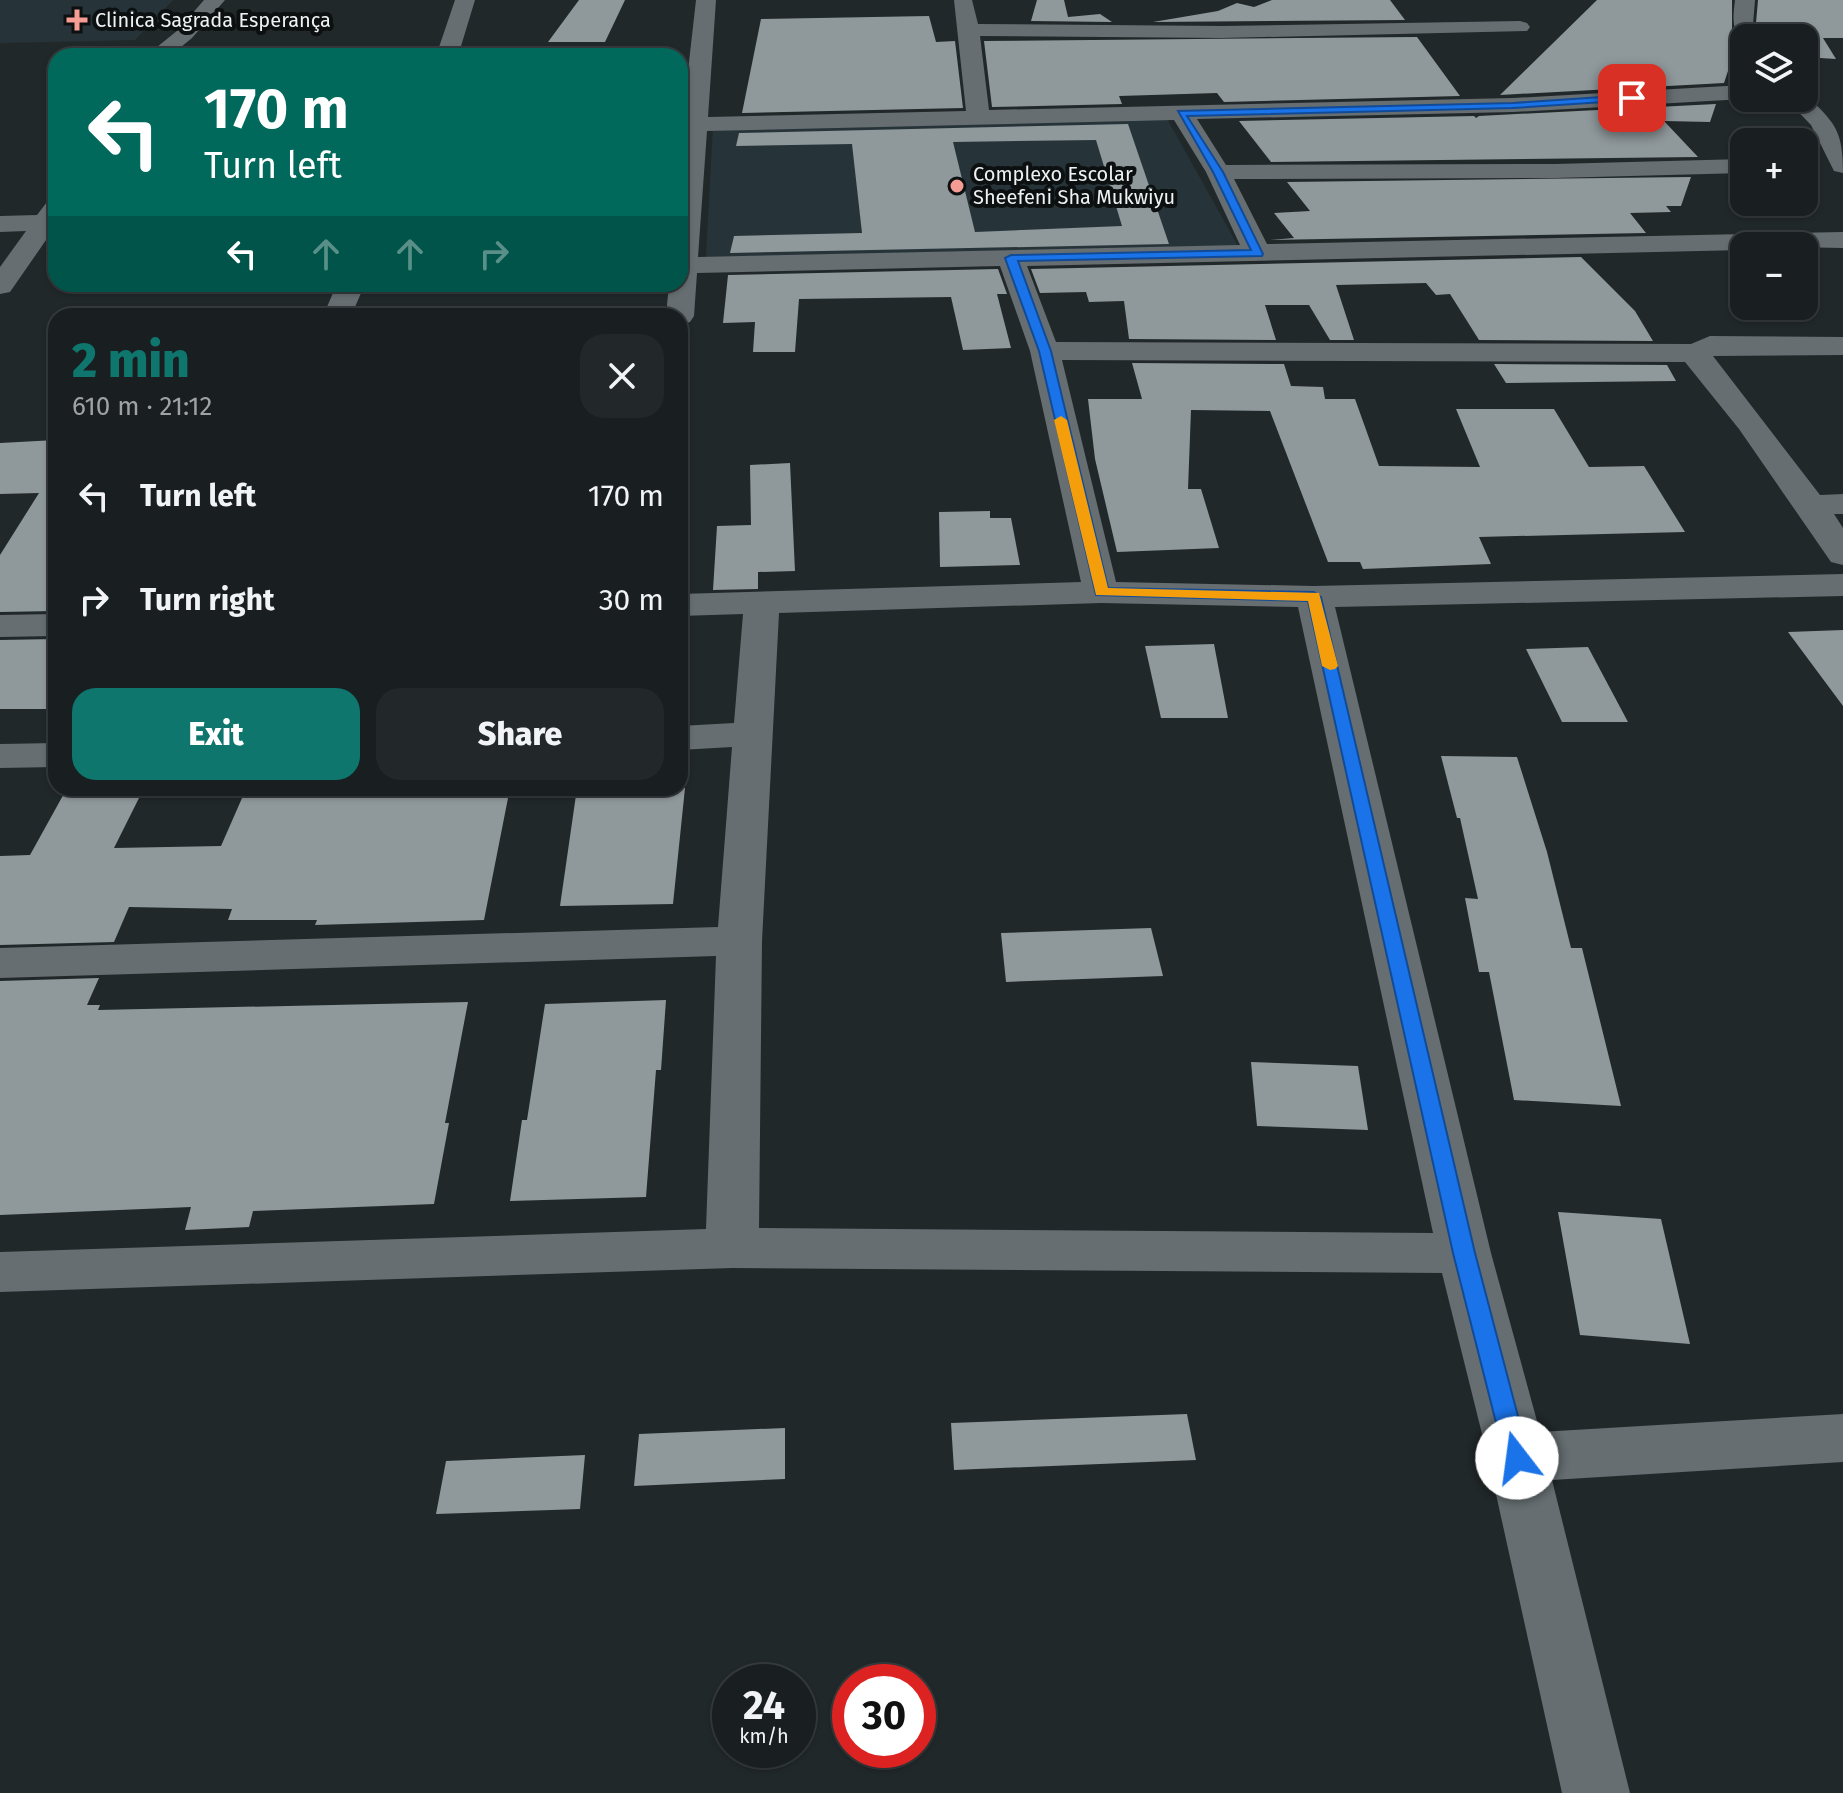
<!DOCTYPE html>
<html lang="en">
<head>
<meta charset="utf-8">
<style>
  body { margin:0; font-family:"Fira Sans",sans-serif; background:#222729; color:#f1f3f6; height:100vh; display:flex; flex-direction:column; font-size:30px; white-space:nowrap }
  * { box-sizing:border-box; margin:0 }
  p { font-size:26px; color:#9fa2a5 }
  .icon { flex:none; width:44px; height:44px; fill:none; stroke:currentColor; stroke-width:2; stroke-linecap:round; stroke-linejoin:round }
  .map { position:relative; flex:1; overflow:hidden }
  .drawer { position:absolute; left:48px; top:308px; width:640px; height:488px; display:flex; flex-direction:column; background:#191e20; border-radius:24px; box-shadow:0 2px 6px #0004,0 0 0 2px #373c3e }
  .drawer>* { flex:none }
  .banner { position:absolute; left:48px; top:48px; width:640px; height:244px; border-radius:24px; box-shadow:0 2px 6px #0004,0 0 0 2px #373c3e; background:#00695c; color:#fff; overflow:hidden }
  .controls { position:absolute; left:1730px; top:24px; display:grid; gap:16px }
  .controls a { display:grid; place-items:center; width:88px; height:88px; border-radius:16px; background:#191e20; box-shadow:0 2px 6px #0004,0 0 0 2px #373c3e; font-size:40px }
  .speed { position:absolute; left:712px; top:1664px; display:flex; gap:16px; font-size:40px; font-weight:700; text-align:center }
  .speed>* { display:grid; place-content:center; width:104px; height:104px; border-radius:50%; background:#191e20; box-shadow:0 2px 6px #0004,0 0 0 2px #373c3e; line-height:1 }
  .speed small { font-size:20px; font-weight:400 }
  .speed .limit { border:12px solid #d22; background:#fff; color:#111 }
  .pin { position:absolute; display:grid; place-items:center; width:68px; height:68px; color:#fff; margin:-34px; border-radius:16px; box-shadow:0 4px 12px #0006 }
  .me { position:absolute; width:88px; margin:-44px; rotate:345deg; stroke-linejoin:round; filter:drop-shadow(0 0 6px #0008) }
  .turn { display:flex; align-items:center; gap:28px; height:168px; padding:0 24px; font-size:36px }
  .turn .icon { width:104px; height:104px; stroke-width:2.5 }
  .turn b { display:block; font-size:56px; line-height:68px }
  .lanes { display:flex; align-items:center; height:76px; padding:0 24px; background:#0003; justify-content:center; gap:40px; direction:ltr }
  .lanes .off { opacity:.35 }
  .round { display:grid; place-items:center; flex:none; width:84px; height:84px; border-radius:24px; background:#222729 }
  .summary { display:flex; align-items:center; justify-content:space-between; height:136px; padding:0 24px }
  h1 { font-size:48px; font-weight:800; line-height:60px; color:#0f766e }
  .button { display:flex; gap:16px; margin-top:auto; padding:16px 24px }
  .button a { flex:1; height:92px; border-radius:24px; background:#0f766e; color:#fff; font-size:32px; font-weight:800; line-height:92px; text-align:center }
  .button a+a { background:#222729; color:#f1f3f6 }
  ul { padding:0; list-style:none }
  li { display:flex; align-items:center; gap:24px; height:104px; padding:0 24px }
  li div { flex:1 }
  li b { display:block; font-size:30px }
  li em { font-style:normal }
  .map>svg:first-child { display:block }
  .built { fill:#263439 }
  .building { fill:#8f989b; fill-rule:evenodd }
  .lines { fill:none; stroke-linecap:round; stroke-linejoin:round }
  .minor { fill:#666e71; fill-rule:evenodd }
  .route { fill:#1a73e8; stroke:#114b97; stroke-width:2 }
  .slow { fill:#f59e0b }
  .poi-dot { fill:#f59c94; stroke:#0d1011; stroke-width:3 }
  .labels { text-anchor:middle; stroke-width:8; stroke-linejoin:round; paint-order:stroke }
  .far-poi-label { font-size:20px; fill:#eef2f4; stroke:#0d1011; text-anchor:start }
</style>
</head>
<body>
<div class="map">
<svg width="1843" height="1793" viewBox="0 0 1843 1793">
  <rect width="100%" height="100%" fill="#21282a"/>
  <path class="built" d="M 0,0 L 173,0 L 135,40 L 0,43 Z
    M 1166,117 L 1238,246 L 706,257 L 713,127 Z"/>
  <path class="building" d="M 579,0 L 625,0 L 605,42 L 548,42 Z
    M 1037,0 L 1064,0 L 1068,17 L 1100,14 L 1112,22 L 1031,21 Z
    M 1272,0 L 1390,0 L 1405,20 L 1153,22 L 1218,11 L 1237,3 L 1254,7 Z
    M 1597,0 L 1732,0 L 1732,29 L 1744,46 L 1744,55 L 1728,54 L 1732,59 L 1724,83 L 1500,95 Z
    M 1758,0 L 1843,0 L 1843,38 L 1823,38 L 1836,59 L 1804,57 L 1804,38 L 1763,38 L 1756,23 Z
    M 929,16 L 936,42 L 955,41 L 963,108 L 742,113 L 761,19 Z
    M 1417,37 L 1460,96 L 1224,102 L 1217,93 L 1119,96 L 1122,104 L 992,107 L 984,41 Z
    M 1716,104 L 1710,122 L 1664,121 L 1698,157 L 1271,162 L 1239,121 L 1474,116 L 1476,118 L 1479,116 Z
    M 1128,124 L 1169,244 L 730,253 L 734,236 L 862,233 L 852,144 L 736,146 L 739,133 ZM 1096,140 L 1122,226 L 975,232 L 953,142 Z
    M 1691,177 L 1681,206 L 1666,206 L 1671,212 L 1630,213 L 1646,233 L 1269,240 L 1294,238 L 1274,213 L 1310,211 L 1287,182 Z
    M 1581,257 L 1635,311 L 1653,341 L 1479,340 L 1450,294 L 1436,295 L 1426,283 L 1336,285 L 1354,340 L 1330,340 L 1309,305 L 1265,305 L 1276,340 L 1129,339 L 1124,301 L 1089,302 L 1086,292 L 1040,293 L 1031,269 Z
    M 998,269 L 1007,294 L 997,294 L 1011,348 L 963,350 L 951,297 L 799,299 L 795,352 L 753,352 L 755,322 L 723,323 L 728,275 Z
    M 1132,363 L 1284,364 L 1291,386 L 1323,387 L 1325,399 L 1355,399 L 1379,466 L 1480,467 L 1456,409 L 1554,409 L 1589,467 L 1644,466 L 1685,532 L 1479,537 L 1491,564 L 1363,569 L 1360,562 L 1328,562 L 1270,411 L 1191,410 L 1188,489 L 1201,489 L 1219,548 L 1117,552 L 1095,459 L 1088,399 L 1142,399 Z
    M 1494,364 L 1667,365 L 1676,381 L 1506,383 Z
    M 56,440 L 56,611 L 0,612 L 0,555 L 39,493 L 0,494 L 0,443 Z
    M 790,463 L 795,571 L 758,572 L 758,589 L 713,590 L 717,526 L 751,525 L 750,465 Z
    M 990,511 L 990,518 L 1011,518 L 1020,565 L 940,567 L 939,512 Z
    M 1843,630 L 1843,706 L 1788,632 Z
    M 56,639 L 56,709 L 0,709 L 0,640 Z
    M 1214,644 L 1228,718 L 1161,718 L 1145,646 Z
    M 1588,647 L 1628,722 L 1562,722 L 1526,649 Z
    M 1441,756 L 1517,757 L 1547,852 L 1571,948 L 1582,948 L 1621,1106 L 1514,1100 L 1489,972 L 1479,972 L 1465,898 L 1478,899 L 1460,818 L 1457,818 Z
    M 98,788 L 144,788 L 114,848 L 221,846 L 246,789 L 510,788 L 484,920 L 315,925 L 317,920 L 228,920 L 232,909 L 129,907 L 114,942 L 0,945 L 0,856 L 30,855 L 66,790 Z
    M 577,788 L 685,788 L 673,904 L 560,906 Z
    M 1151,928 L 1163,976 L 1006,982 L 1001,933 Z
    M 99,978 L 87,1005 L 100,1005 L 98,1010 L 468,1002 L 445,1123 L 449,1123 L 434,1204 L 253,1211 L 249,1227 L 185,1230 L 191,1207 L 0,1215 L 0,981 Z
    M 666,1000 L 661,1070 L 656,1070 L 646,1197 L 510,1201 L 522,1120 L 527,1120 L 545,1004 Z
    M 1251,1062 L 1358,1066 L 1368,1130 L 1257,1126 Z
    M 1558,1212 L 1661,1219 L 1690,1344 L 1580,1335 Z
    M 1187,1414 L 1196,1460 L 954,1470 L 951,1423 Z
    M 785,1428 L 785,1479 L 634,1486 L 639,1434 Z
    M 585,1455 L 580,1509 L 436,1514 L 446,1461 Z"/>
  <g class="lines">
    <path class="minor" d="M 204,0 L 225,0 L 192,38 L 170,56 L 146,56 L 178,30 Z
      M 455,0 L 475,0 L 458,56 L 436,56 Z
      M 696,0 L 716,0 L 708,117 L 966,111 L 954,0 L 972,0 L 978,24 L 1222,26 L 1520,21 L 1527,23 L 1530,27 L 1527,31 L 1222,38 L 980,36 L 989,110 L 1513,98 L 1744,85 L 1744,98 L 1747,98 L 1744,99 L 1513,112 L 1197,119 L 1226,165 L 1555,164 L 1744,159 L 1744,173 L 1555,178 L 1234,179 L 1267,244 L 1843,232 L 1843,248 L 1744,246 L 1744,250 L 1027,266 L 1056,342 L 1691,344 L 1710,336 L 1843,337 L 1843,355 L 1713,356 L 1820,495 L 1843,494 L 1843,514 L 1834,514 L 1843,528 L 1843,565 L 1831,562 L 1739,429 L 1685,362 L 1062,360 L 1116,582 L 1314,586 L 1843,574 L 1843,596 L 1335,607 L 1491,1253 L 1540,1432 L 1843,1414 L 1843,1462 L 1552,1480 L 1630,1793 L 1562,1793 L 1488,1458 L 1442,1273 L 732,1268 L 0,1292 L 0,1252 L 706,1229 L 716,956 L 0,978 L 0,948 L 718,927 L 732,747 L 680,750 L 680,726 L 734,723 L 743,614 L 680,616 L 680,594 L 1081,582 L 1030,351 L 1000,266 L 697,273 L 694,316 L 690,322 L 680,325 L 680,316 L 666,316 L 669,284 L 680,284 L 682,124 ZM 1174,120 L 1206,172 L 1240,245 L 698,257 L 707,131 ZM 1101,603 L 1298,607 L 1433,1233 L 759,1228 L 762,941 L 779,613 Z
      M 1735,0 L 1755,0 L 1753,24 L 1760,38 L 1744,38 L 1744,43 C 1731,32 1733,16 1735,0 Z
      M 1804,93 C 1835,123 1843,129 1843,173 L 1834,171 L 1811,125 L 1785,98 L 1804,98 Z
      M 56,199 L 56,230 L 53,230 L 10,292 L 0,294 L 0,267 L 26,231 L 0,232 L 0,216 L 37,215 L 47,202 Z
      M 337,284 L 365,284 L 351,316 L 323,316 Z
      M 56,614 L 56,636 L 0,637 L 0,615 Z
      M 56,743 L 56,767 L 0,768 L 0,744 Z"/>
  </g>
  <path class="route" d="M 1632,95 L 1636,100 L 1513,108 L 1187,116 L 1223,172 L 1263,254 L 1262,256 L 1018,261 L 1051,351 L 1108,588 L 1314,592 L 1321,597 L 1475,1253 L 1529,1458 L 1526,1465 L 1517,1468 L 1509,1465 L 1505,1458 L 1453,1253 L 1308,601 L 1096,595 L 1039,351 L 1005,258 L 1011,255 L 1251,250 L 1213,172 L 1178,111 L 1513,103 Z"/>
  <path class="slow" d="M 1061,416 L 1067,420 L 1108,588 L 1319,593 L 1338,666 L 1335,669 L 1330,670 L 1322,666 L 1308,601 L 1096,595 L 1054,420 Z"/>
  <g class="poi-dot">
    <path d="M73 8h8v8h8v8h-8v8h-8v-8h-8v-8h8z"/>
    <circle cx="957" cy="186" r="8"/>
  </g>
  <g class="labels">
    <g class="far-poi-label">
      <text x="95" y="27">Clinica Sagrada Esperança</text>
      <text x="973" y="181">Complexo Escolar<tspan x="973" dy="23">Sheefeni Sha Mukwiyu</tspan></text>
    </g>
  </g>
</svg>
<div class="controls">
<a><svg class="icon" aria-label="layers" viewBox="0 0 24 24"><path d="M12 4l9 5-9 5-9-5zM3 14l9 5 9-5"/></svg></a>
<a>+</a>
<a>−</a>
</div>
<div class="speed"><div>24<small>km/h</small></div><div class="limit">30</div></div>
<div class="pin" style="left:1632px;top:98px;background:#d93025"><svg class="icon" aria-label="arrive" viewBox="0 0 24 24"><path d="M6 21V4h12l-3 4 3 4H6"/></svg></div>
<svg class="me" style="left:1517px;top:1458px" viewBox="-20 -20 40 40"><circle r="19" fill="#fff"/><path d="M0-13L10 11 0 6-10 11z" fill="#1a73e8"/></svg>
<div class="banner">
<div class="turn"><svg class="icon" aria-label="left" viewBox="0 0 24 24"><path d="M17 20v-9H6M10 6l-5 5 5 5"/></svg><div><b>170 m</b>Turn left</div></div>
<div class="lanes"><svg class="icon" aria-label="left" viewBox="0 0 24 24"><path d="M17 20v-9H6M10 6l-5 5 5 5"/></svg><svg class="icon off" aria-label="ahead" viewBox="0 0 24 24"><path d="M12 20V5M6 11l6-6 6 6"/></svg><svg class="icon off" aria-label="ahead" viewBox="0 0 24 24"><path d="M12 20V5M6 11l6-6 6 6"/></svg><svg class="icon off" aria-label="right" viewBox="0 0 24 24"><path d="M7 20v-9h11M14 6l5 5-5 5"/></svg></div>
</div>
<section class="drawer">
<div class="summary"><div><h1>2 min</h1><p>610 m · 21:12</p></div><a class="round"><svg class="icon" aria-label="close" viewBox="0 0 24 24"><path d="M6 6l12 12M18 6L6 18"/></svg></a></div>
<ul>
<li><svg class="icon" aria-label="left" viewBox="0 0 24 24"><path d="M17 20v-9H6M10 6l-5 5 5 5"/></svg><div><b>Turn left</b></div><em>170 m</em></li>
<li><svg class="icon" aria-label="right" viewBox="0 0 24 24"><path d="M7 20v-9h11M14 6l5 5-5 5"/></svg><div><b>Turn right</b></div><em>30 m</em></li>
</ul>
<div class="button"><a>Exit</a><a>Share</a></div>
</section>
</div>
</body>
</html>
